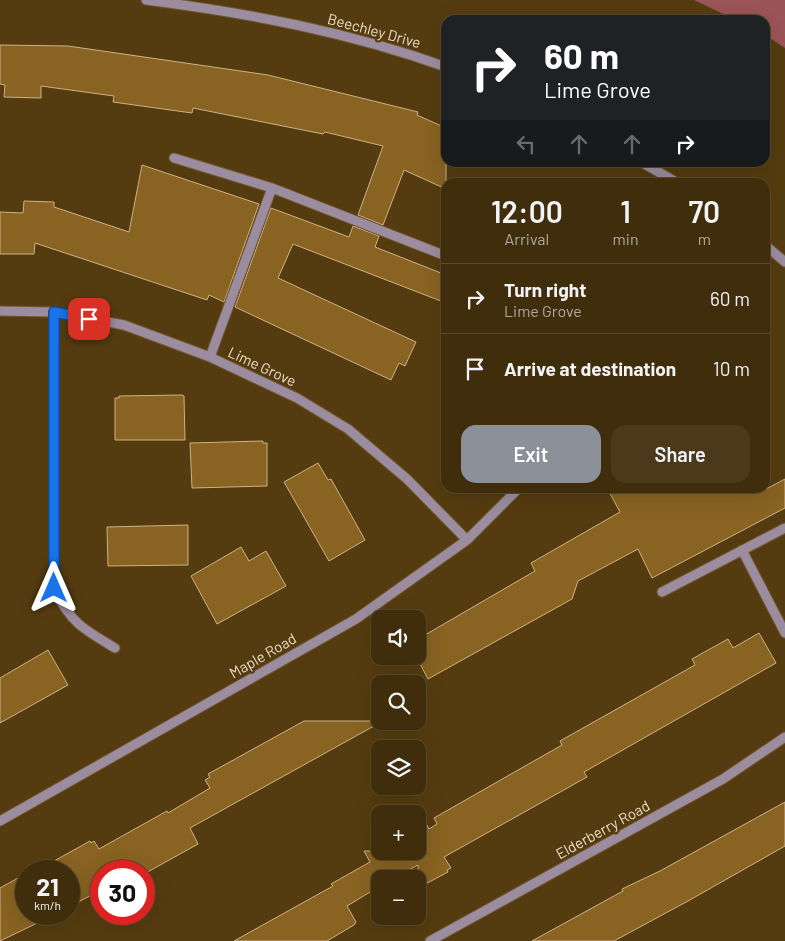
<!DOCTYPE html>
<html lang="en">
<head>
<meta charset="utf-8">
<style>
  body { margin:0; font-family:Barlow,sans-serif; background:#4b391a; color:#f1f3f6; height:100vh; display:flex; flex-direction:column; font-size:19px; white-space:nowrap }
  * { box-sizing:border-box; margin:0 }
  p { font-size:16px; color:#aea89d }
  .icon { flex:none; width:28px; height:28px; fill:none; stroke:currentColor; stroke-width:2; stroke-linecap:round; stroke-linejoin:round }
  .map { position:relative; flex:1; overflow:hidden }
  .sheet { position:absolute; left:441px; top:178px; width:329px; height:315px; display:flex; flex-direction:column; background:#402d0c; border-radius:15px; box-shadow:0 5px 20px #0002,0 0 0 1px #59492d }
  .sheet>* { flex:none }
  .top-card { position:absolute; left:441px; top:15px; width:329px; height:152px; border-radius:15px; box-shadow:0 5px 20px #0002,0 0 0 1px #59492d; background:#202124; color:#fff; overflow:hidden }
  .tools { position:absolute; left:371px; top:610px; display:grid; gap:10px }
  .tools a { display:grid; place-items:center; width:55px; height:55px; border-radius:10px; background:#402d0c; box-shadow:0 5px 20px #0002,0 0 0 1px #59492d; font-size:25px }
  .speed { position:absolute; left:15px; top:860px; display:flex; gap:10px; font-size:25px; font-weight:700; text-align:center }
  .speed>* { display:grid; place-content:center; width:65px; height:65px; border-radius:50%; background:#402d0c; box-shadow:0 5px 20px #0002,0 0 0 1px #59492d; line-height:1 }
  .speed small { font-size:12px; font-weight:400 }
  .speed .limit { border:8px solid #d22; background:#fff; color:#111 }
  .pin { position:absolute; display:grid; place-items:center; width:42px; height:42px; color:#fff; margin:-21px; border-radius:10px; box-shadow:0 2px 8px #0006 }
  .me { position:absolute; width:55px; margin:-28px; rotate:0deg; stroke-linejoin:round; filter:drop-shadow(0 0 4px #0008) }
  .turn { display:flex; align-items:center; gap:18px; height:105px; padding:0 20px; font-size:22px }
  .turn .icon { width:65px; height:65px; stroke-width:2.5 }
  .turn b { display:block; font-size:35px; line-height:42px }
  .lanes { display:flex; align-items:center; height:48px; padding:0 20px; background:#0003; justify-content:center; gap:25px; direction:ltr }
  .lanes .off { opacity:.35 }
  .eta { display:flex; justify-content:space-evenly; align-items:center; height:85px; text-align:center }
  .eta b { font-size:30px; font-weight:600; line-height:35px }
  .primary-button { display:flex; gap:10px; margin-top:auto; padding:10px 20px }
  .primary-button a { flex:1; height:58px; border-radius:15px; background:#8c9099; color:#fff; font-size:20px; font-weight:600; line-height:58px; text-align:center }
  .primary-button a+a { background:#4b391a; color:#f1f3f6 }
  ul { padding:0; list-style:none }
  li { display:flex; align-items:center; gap:15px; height:70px; padding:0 20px; border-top:1px solid #59492d }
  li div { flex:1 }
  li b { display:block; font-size:19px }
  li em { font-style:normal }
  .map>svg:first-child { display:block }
  .forest { fill:#9b5457 }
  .building { fill:#886322; stroke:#ceb185 }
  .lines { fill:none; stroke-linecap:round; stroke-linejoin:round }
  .minor-casing { stroke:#705931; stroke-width:11 }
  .minor { stroke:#9b8d9f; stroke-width:9 }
  .route-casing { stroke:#114b97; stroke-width:12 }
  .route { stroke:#1a73e8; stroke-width:9 }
  .labels { text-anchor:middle; stroke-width:4.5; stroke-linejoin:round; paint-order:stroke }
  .street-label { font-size:15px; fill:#ebdcc5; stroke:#553c10 }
</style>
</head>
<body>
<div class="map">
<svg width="785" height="941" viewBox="0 0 785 941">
  <rect width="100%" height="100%" fill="#553c10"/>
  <path class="forest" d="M 694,0 L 785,0 L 785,48 L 765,35 L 765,20 L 736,20 Z"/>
  <path class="building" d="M 0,45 L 68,46 L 268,75 L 418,112 L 417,115 L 446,128 L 446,189 L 404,170 L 383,225 L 358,215 L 383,146 L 325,132 L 323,134 L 193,108 L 192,113 L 113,102 L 114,96 L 41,86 L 41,98 L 4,97 L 5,85 L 0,84 Z
    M 142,165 L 259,204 L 224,302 L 209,295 L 207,300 L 35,243 L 34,254 L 0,254 L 0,212 L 23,213 L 24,201 L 54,202 L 54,207 L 129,232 Z
    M 271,208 L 349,237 L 353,226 L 379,236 L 375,247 L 446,275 L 446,303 L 293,244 L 278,278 L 416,342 L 405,366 L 399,363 L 391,380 L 235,307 Z
    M 182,395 L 184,396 L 185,440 L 115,440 L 115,398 L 119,398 L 119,396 Z
    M 263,441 L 263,443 L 267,443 L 267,486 L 192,488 L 190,443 Z
    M 318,463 L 328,480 L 331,479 L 365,540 L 329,561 L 284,482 Z
    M 785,479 L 785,508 L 652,578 L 638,549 L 578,581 L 572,599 L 428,679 L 418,660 L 418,639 L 535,571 L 531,563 L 620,512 L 607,488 L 768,488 Z
    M 188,525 L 188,565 L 108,566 L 107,527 Z
    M 241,547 L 249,561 L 266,551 L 286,586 L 217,624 L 191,576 Z
    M 759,633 L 776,663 L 584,772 L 587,777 L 444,857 L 451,868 L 447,870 L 448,872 L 418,888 L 418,865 L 393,879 L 380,879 L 380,886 L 347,906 L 356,922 L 354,925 L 327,941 L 234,941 L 333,886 L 331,884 L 370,862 L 364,851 L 418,851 L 418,809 L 429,829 L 437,824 L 434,818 L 562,745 L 560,741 L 695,665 L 692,659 L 728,639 L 733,648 Z
    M 48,650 L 68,685 L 0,723 L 0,678 Z
    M 304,721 L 383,721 L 190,828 L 198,844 L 144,874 L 144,869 L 139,871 L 101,871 L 101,890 L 69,907 L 69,871 L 36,871 L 90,841 L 91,843 L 94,841 L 99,849 L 167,811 L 168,813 L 210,788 L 205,780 L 210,777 L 208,774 Z
    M 785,802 L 785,846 L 688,901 L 614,941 L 532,941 L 623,891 L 622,889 L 660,871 Z
    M 26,877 L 26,914 L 56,914 L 0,941 L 0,888 L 18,878 L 20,881 Z"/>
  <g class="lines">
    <defs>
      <path id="minor" d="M 146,0 C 248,13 349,32 446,67
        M 174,158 L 272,188 L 446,256
        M 641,162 L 676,182
        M 765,245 L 785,262
        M 0,311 L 54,312 L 124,325 L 210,357 L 297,398 L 348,429 L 407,479 L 467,540
        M 54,312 L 54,589 C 71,623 83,629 115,648
        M 210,357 L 272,188
        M 742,550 L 785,633
        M 662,592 L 785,528
        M 0,821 L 356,619 L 467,540 L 519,488
        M 430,941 L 723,779 L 785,737"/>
    </defs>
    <use href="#minor" class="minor-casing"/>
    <use href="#minor" class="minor"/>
  </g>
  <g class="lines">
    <defs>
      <path id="route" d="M 54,588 L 54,312 L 89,319"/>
    </defs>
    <use href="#route" class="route-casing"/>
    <use href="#route" class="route"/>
  </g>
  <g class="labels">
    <g class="street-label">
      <text transform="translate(374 31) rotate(15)" y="5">Beechley Drive</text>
      <text transform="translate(262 367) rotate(25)" y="5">Lime Grove</text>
      <text transform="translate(263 656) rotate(-30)" y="5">Maple Road</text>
      <text transform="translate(603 830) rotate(-29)" y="5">Elderberry Road</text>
    </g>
  </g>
</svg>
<div class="tools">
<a><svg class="icon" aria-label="sound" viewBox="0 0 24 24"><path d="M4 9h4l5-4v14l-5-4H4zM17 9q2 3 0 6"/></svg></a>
<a><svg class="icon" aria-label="search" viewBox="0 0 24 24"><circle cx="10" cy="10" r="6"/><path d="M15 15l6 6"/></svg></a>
<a><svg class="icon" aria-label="layers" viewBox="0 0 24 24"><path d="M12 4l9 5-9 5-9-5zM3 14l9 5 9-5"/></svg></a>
<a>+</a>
<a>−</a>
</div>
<div class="speed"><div>21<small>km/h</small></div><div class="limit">30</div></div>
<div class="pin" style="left:89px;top:319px;background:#d93025"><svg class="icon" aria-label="arrive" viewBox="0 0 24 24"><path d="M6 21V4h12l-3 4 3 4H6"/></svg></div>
<svg class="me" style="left:54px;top:588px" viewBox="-20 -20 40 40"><path d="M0-17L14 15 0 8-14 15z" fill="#1a73e8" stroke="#fff" stroke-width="4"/></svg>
<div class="top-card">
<div class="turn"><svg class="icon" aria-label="right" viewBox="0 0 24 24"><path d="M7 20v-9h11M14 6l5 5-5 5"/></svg><div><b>60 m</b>Lime Grove</div></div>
<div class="lanes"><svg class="icon off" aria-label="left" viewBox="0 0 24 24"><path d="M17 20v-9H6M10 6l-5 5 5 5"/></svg><svg class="icon off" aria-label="ahead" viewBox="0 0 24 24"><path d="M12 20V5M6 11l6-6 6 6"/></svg><svg class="icon off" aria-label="ahead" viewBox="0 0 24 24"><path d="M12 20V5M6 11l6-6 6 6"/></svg><svg class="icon" aria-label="right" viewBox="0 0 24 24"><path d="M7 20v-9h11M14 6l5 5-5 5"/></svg></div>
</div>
<section class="sheet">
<div class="eta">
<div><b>12:00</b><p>Arrival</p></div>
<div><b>1</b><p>min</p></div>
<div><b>70</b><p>m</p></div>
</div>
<ul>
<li><svg class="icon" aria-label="right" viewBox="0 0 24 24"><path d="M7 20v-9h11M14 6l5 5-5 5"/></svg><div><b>Turn right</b><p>Lime Grove</p></div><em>60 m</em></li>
<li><svg class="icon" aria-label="arrive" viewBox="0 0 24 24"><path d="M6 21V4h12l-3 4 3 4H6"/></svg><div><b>Arrive at destination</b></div><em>10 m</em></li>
</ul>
<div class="primary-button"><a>Exit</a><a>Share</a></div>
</section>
</div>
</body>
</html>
